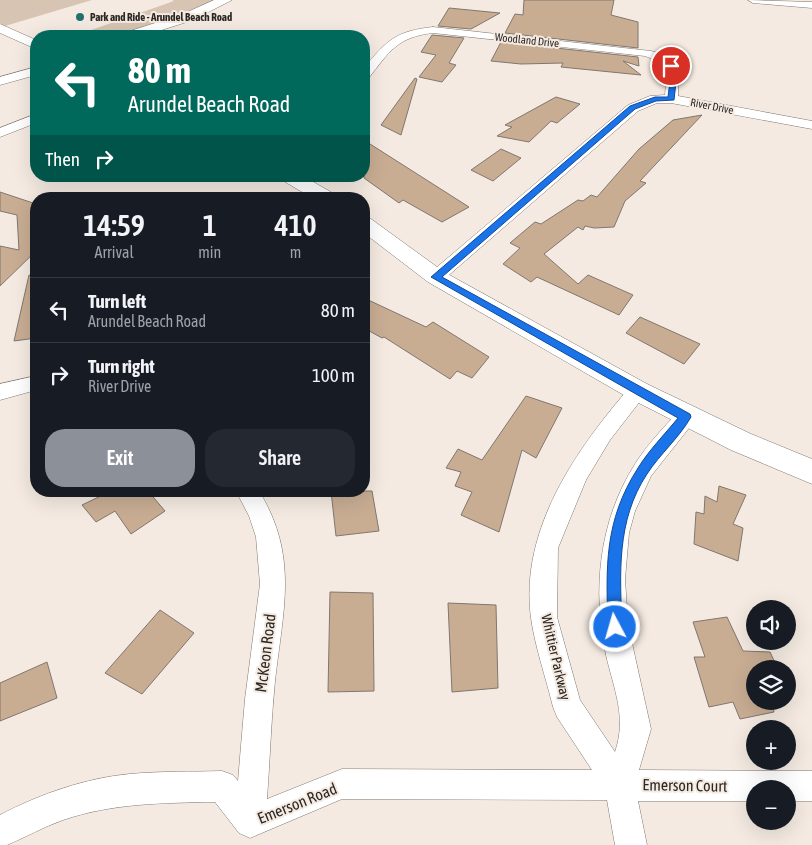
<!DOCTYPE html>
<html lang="en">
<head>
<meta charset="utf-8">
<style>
  body { margin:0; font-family:"Asap Condensed",sans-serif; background:#242831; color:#f1f3f6; height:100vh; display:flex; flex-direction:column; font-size:19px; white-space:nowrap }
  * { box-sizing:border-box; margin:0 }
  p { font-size:16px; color:#9ea1a6 }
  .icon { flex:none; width:28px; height:28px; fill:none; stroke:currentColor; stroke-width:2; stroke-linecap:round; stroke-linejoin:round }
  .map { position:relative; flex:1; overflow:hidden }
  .panel { position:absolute; left:30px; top:192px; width:340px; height:305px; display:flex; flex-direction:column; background:#171b24; border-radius:20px; box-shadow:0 5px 20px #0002 }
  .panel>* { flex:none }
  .guide { position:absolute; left:30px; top:30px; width:340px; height:152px; border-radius:20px; box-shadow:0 5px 20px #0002; background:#00695c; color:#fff; overflow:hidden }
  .fabs { position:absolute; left:746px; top:600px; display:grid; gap:10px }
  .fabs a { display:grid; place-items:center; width:50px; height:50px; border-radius:50%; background:#171b24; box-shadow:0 5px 20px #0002; font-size:25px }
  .pin { position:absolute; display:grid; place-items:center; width:42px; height:42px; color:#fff; margin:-21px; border:2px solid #fff; border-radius:50%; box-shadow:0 1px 5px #0007 }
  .me { position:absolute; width:55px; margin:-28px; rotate:354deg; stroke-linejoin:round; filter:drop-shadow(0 0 4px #0008) }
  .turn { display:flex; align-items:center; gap:18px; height:105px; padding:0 15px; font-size:22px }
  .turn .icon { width:65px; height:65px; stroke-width:2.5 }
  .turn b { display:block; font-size:35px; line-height:42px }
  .then { display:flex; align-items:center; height:48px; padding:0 15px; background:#0003; gap:10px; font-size:19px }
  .eta { display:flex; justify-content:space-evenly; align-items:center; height:85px; text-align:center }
  .eta b { font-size:30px; font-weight:600; line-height:35px }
  .action { display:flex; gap:10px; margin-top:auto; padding:10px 15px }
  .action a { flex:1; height:58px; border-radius:20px; background:#8c9099; color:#fff; font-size:20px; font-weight:600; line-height:58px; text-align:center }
  .action a+a { background:#242831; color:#f1f3f6 }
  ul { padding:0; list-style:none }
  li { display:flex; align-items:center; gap:15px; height:65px; padding:0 15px; border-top:1px solid #363941 }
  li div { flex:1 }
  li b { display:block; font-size:19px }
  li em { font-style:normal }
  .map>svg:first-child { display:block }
  .green { fill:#d7c4b2 }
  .building { fill:#c8ad93; stroke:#80776f }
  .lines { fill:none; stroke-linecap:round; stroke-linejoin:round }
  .street-casing { stroke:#817870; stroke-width:1 }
  .secondary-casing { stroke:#817870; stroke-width:1 }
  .street { fill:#fff; fill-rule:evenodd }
  .secondary { fill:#fff; fill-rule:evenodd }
  .route { fill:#1a73e8; stroke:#114b97 }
  .poi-dot { fill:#247071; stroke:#f4eae1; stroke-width:2 }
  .labels { text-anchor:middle; stroke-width:4; stroke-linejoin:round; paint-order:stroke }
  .far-poi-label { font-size:11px; font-weight:bold; fill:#2b2724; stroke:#f4eae1; text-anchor:start }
  .far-street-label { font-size:11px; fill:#2b2724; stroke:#f4eae1 }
  .street-label { font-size:14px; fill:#2b2724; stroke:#f4eae1 }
  .near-street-label { font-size:16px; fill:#2b2724; stroke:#f4eae1 }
</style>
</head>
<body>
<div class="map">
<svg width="812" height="845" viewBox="0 0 812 845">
  <rect width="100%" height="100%" fill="#f4eae1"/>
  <path class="green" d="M 0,0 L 92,0 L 5,26 L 0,23 Z
    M 172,0 L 220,0 L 216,4 L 116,36 L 74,36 L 174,1 Z"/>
  <path class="building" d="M 524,0 L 614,0 L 611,15 L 638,22 L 638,48 L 505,33 L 515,14 L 523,15 Z
    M 449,8 L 500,13 L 471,29 L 438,26 Z
    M 432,35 L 464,38 L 449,63 L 456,65 L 442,82 L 419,77 L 436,55 L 421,52 Z
    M 501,42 L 638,57 L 639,66 L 623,61 L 641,75 L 561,67 L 563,63 L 521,64 L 491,61 Z
    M 415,78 L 417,79 L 401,135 L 381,125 Z
    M 556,97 L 580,104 L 557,123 L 551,121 L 529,142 L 497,136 L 512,127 L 505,125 Z
    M 702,115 L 640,181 L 646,183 L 625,201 L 614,227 L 594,228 L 585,226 L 583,230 L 578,227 L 544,254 L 578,284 L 588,275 L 633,295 L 619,315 L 537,277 L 531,282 L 503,264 L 520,248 L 510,243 L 535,222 L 541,224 L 578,200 L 583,201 L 591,195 L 597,197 L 639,149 L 673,120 Z
    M 370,144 L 469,207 L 442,222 L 403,200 L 399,203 L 364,178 L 364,153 Z
    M 501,149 L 521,158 L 493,181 L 471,170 Z
    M 0,192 L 36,204 L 36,251 L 0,286 L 0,246 L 19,250 L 17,215 L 0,211 Z
    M 29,275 L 36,276 L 36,338 L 14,341 Z
    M 364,298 L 426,327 L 433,322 L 489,357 L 472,378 L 457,371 L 450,379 L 384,337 L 382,338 L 364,328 Z
    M 640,317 L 700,344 L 684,364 L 626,333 Z
    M 526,396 L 562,408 L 536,458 L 522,450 L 499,532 L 461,515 L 472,492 L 455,486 L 461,472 L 446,468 L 458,449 L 482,460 Z
    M 719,486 L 746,495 L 733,524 L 743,528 L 738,561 L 694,544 L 696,512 L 704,514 L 705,496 L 717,502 Z
    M 111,491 L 148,491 L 165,511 L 131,534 L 115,511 L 96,522 L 82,505 Z
    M 331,491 L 372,491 L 379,531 L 336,536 Z
    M 330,592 L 373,593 L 374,691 L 328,692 Z
    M 448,603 L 496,605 L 498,688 L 452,692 Z
    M 160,610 L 194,633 L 142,694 L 105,673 Z
    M 727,617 L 743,651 L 770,652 L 778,669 L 755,669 L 755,701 L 772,701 L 774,712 L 740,719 L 733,702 L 709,707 L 694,657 L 705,657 L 693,622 Z
    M 47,662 L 57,698 L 0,721 L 0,683 Z"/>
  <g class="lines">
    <defs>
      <path id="street" d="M 748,0 L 812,2 L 812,8 L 753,3 Z
        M 433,27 L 651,51 L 668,56 L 679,69 L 678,96 L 812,121 L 812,129 L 671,103 L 657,103 L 638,111 L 442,281 L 430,281 L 427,277 L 430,273 L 628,105 L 650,96 L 665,95 L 667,70 L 660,62 L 645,56 L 433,33 C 397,37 389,52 368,79 L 364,80 L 364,68 C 387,40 396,31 433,27 Z
        M 36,67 L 36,75 L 0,85 L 0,77 Z
        M 36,114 L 36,123 L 0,137 L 0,128 Z
        M 36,376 L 36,390 L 0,400 L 0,384 Z
        M 638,383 L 645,386 L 648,391 L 610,440 L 586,480 L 558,548 L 557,617 L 580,700 L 615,752 C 627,717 614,690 606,655 C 592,590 599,521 635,464 C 647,445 663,428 679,411 L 686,409 L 693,411 L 697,417 L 693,423 L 651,476 L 635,511 L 629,533 L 625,579 L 628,625 L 651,729 L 639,770 L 812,771 L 812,801 L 788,801 L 788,789 L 755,789 L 755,801 L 638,801 L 647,845 L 615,845 L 607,800 L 342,799 L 250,838 L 239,833 L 215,802 C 163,803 113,803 63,820 C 43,827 26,837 7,845 L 0,845 L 0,815 C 40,794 86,778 130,774 C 161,771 192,772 222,771 L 233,775 L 238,781 L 245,699 L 260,584 L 256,537 L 249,516 L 236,491 L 259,491 C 299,556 283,610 275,681 C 271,720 270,760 267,799 L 342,769 L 592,770 L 557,717 L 553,707 C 546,678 535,647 531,618 C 519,530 577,448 631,386 Z"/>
      <path id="secondary" d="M 214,0 L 232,0 L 193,20 L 143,36 L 122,36 L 124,33 L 183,14 Z
        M 0,24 L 36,40 L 36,49 L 0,33 Z
        M 280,176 L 303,176 L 336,195 L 339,199 L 314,199 L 282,180 Z
        M 364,217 L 371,219 L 444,272 L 647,384 L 751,434 L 812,459 L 812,484 L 731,450 L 629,398 L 428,282 L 364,233 Z"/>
    </defs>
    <use href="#street" class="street-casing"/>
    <use href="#secondary" class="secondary-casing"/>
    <use href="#street" class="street"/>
    <use href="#secondary" class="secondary"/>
  </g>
  <path class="route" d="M 671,64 L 677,73 L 674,100 L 656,101 L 635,109 L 442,277 L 690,414 L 691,417 C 679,438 660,454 647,474 C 616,521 620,574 622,627 L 620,632 L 615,634 L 610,632 L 608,627 C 606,567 604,521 638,468 C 649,450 665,434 678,418 L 431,277 L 630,106 L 655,97 L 668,97 L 671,73 L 668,66 Z"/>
  <circle class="poi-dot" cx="80" cy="17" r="5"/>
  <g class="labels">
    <g class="far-poi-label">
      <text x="90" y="21">Park and Ride - Arundel Beach Road</text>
    </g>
    <g class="far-street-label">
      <text transform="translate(527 40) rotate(6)" y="4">Woodland Drive</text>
      <text transform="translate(712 106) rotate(11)" y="4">River Drive</text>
    </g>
    <g class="street-label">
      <text transform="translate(556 657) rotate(77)" y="5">Whittier Parkway</text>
    </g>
    <g class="near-street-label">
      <text transform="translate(265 653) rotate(-83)" y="6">McKeon Road</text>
      <text transform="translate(685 785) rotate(1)" y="6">Emerson Court</text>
      <text transform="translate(297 803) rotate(-22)" y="6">Emerson Road</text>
    </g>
  </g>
</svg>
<div class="fabs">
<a><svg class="icon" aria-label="sound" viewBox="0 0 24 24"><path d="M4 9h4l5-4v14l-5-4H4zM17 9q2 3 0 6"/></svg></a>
<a><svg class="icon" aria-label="layers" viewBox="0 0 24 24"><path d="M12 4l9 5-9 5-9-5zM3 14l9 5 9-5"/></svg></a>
<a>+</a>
<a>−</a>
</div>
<div class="pin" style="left:671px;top:66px;background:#d93025"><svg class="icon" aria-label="arrive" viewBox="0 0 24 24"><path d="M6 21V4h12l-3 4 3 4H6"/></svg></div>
<svg class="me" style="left:615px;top:627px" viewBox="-20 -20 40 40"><circle r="17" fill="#1a73e8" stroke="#fff" stroke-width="3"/><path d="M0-11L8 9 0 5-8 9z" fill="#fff"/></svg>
<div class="guide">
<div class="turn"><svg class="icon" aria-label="left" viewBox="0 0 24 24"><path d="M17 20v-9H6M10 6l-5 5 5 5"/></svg><div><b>80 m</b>Arundel Beach Road</div></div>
<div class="then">Then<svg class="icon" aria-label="right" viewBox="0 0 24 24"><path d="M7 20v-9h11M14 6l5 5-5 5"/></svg></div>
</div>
<section class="panel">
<div class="eta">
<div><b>14:59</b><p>Arrival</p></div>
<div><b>1</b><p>min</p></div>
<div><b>410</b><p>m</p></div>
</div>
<ul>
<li><svg class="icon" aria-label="left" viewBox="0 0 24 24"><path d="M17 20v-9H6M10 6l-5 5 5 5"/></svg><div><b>Turn left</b><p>Arundel Beach Road</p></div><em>80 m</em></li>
<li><svg class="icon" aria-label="right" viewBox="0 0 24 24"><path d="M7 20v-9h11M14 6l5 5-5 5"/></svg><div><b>Turn right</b><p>River Drive</p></div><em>100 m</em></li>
</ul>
<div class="action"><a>Exit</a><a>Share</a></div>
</section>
</div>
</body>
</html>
